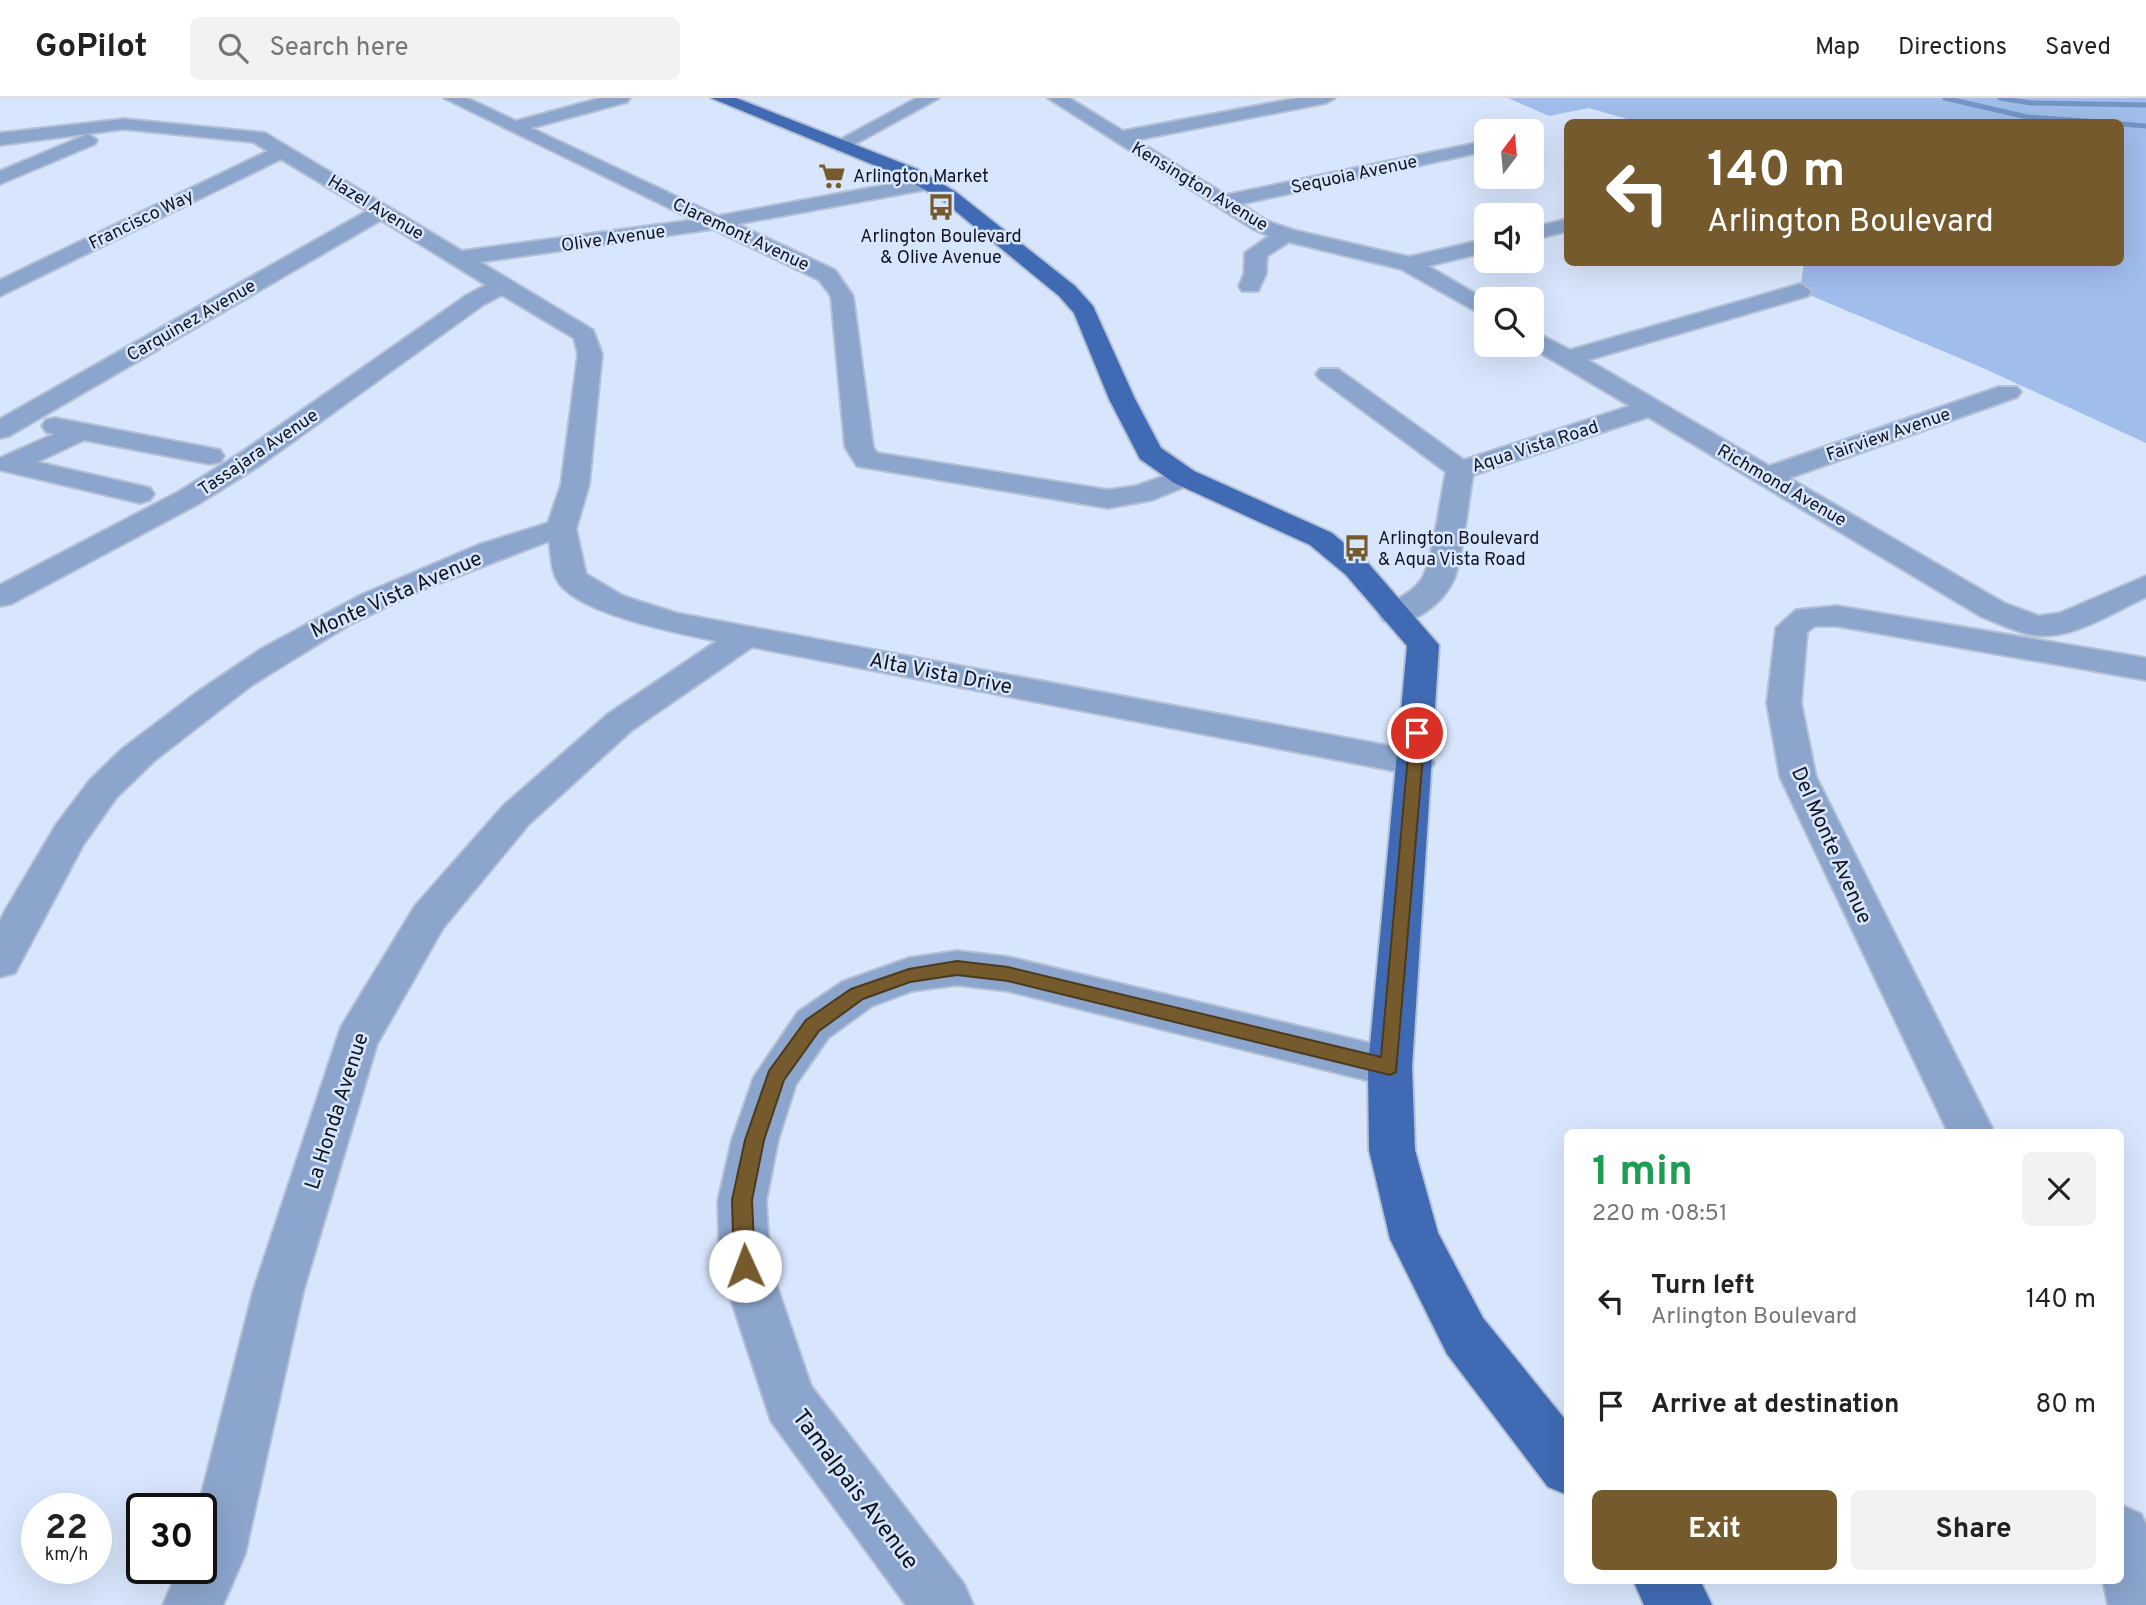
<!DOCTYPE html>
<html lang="en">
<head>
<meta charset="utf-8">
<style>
  body { margin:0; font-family:Overpass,sans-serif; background:#f2f2f2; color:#222; height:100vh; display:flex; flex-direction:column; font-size:26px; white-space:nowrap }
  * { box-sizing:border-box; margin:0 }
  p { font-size:23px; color:#767676 }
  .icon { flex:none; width:38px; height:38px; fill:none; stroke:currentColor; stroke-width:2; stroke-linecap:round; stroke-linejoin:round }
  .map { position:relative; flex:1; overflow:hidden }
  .sheet { position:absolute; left:1564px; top:1031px; width:560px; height:455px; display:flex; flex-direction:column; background:#fff; border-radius:10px; box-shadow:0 7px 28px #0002 }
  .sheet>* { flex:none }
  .guide { position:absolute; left:1564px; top:21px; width:560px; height:147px; border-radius:10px; box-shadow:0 7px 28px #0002; background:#745a2c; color:#fff; overflow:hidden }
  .needle { width:46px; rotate:16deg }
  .controls { position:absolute; left:1474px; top:21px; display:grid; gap:14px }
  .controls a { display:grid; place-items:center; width:70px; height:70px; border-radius:10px; background:#fff; box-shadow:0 7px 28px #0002; font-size:35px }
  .speed { position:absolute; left:21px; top:1395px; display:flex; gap:14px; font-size:35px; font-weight:700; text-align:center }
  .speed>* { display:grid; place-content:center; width:91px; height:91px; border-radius:50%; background:#fff; box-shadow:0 7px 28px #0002; line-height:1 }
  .speed small { font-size:18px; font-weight:400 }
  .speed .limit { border:4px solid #111; border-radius:10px; background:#fff; color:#111 }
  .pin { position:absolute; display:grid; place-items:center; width:60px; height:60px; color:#fff; margin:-30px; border:4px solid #fff; border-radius:50%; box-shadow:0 2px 7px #0007 }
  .me { position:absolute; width:77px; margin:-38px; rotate:358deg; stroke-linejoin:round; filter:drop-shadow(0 0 5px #0008) }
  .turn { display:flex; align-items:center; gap:24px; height:147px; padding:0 28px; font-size:32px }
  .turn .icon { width:91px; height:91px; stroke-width:2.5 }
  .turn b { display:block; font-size:49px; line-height:60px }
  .round { display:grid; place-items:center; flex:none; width:74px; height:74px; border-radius:10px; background:#f2f2f2 }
  .summary { display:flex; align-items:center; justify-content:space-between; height:119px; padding:0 28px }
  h1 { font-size:42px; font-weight:700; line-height:52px; color:#1e9e55 }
  .cta { display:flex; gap:14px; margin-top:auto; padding:14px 28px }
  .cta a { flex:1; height:80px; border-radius:10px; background:#745a2c; color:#fff; font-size:28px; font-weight:700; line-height:80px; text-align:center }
  .cta a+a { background:#f2f2f2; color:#222 }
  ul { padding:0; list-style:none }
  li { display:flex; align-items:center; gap:21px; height:105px; padding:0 28px }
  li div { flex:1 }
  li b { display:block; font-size:26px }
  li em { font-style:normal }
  header { display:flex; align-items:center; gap:42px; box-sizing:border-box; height:98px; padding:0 35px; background:#fff; border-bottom:2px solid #e0e0e0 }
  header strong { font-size:33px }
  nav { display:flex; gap:38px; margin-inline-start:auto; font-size:24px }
  .search { width:490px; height:63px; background:#f2f2f2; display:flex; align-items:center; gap:18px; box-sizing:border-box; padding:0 24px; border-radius:10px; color:#767676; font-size:26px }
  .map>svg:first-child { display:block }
  .green { fill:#a0bdeb }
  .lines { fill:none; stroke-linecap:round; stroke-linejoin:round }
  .stream { stroke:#7494c8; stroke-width:5 }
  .minor-casing { stroke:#b4c0d5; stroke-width:4 }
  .major-casing { stroke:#b4c0d5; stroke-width:4 }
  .minor { fill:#8ca5cd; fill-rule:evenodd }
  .major { fill:#406bb4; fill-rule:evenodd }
  .route { fill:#745a2c; stroke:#4b3a1d; stroke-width:2 }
  .labels { text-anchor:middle; stroke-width:5; stroke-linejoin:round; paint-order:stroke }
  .far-street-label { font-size:18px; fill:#0f151f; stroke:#d8e6fd }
  .far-poi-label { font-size:18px; fill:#0f151f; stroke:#d8e6fd; text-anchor:start }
  .street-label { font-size:21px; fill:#0f151f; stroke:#d8e6fd }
  .near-street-label { font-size:24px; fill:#0f151f; stroke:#d8e6fd }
</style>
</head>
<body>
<header>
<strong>GoPilot</strong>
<div class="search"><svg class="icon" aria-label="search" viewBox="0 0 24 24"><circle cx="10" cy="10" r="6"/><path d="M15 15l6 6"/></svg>Search here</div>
<nav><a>Map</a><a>Directions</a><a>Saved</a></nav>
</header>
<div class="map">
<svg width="2146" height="1507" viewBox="0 0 2146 1507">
  <rect width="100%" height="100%" fill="#d8e6fd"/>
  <path class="green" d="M 1508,0 L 2146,0 L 2146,345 L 1983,270 L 1800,193 L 1804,165 L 2121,164 L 2121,24 L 1638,24 L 1589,10 L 1549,18 Z"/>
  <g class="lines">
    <path class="stream" d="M 1945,0 L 2027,19 L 2099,24
      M 2000,0 L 2030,5 L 2146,7
      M 2121,26 L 2146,28"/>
    <defs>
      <path id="minor" d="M 444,0 L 467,0 L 516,23 L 601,0 L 630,0 L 627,4 L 531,30 L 718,118 L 929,79 L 936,81 L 939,85 L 936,89 L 929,91 L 737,126 L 835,172 L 853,198 L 873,349 L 877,355 L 1108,392 L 1136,388 L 1184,371 L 1194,373 L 1198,379 L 1194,385 L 1152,402 L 1108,410 L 857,368 L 845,349 L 831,198 L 819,182 L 713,131 L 480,164 L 593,232 L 602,256 L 589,387 L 576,431 L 586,476 L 623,498 L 676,515 L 1416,653 L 1429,656 L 1434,665 L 1429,674 L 1416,677 L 752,549 L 632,632 L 529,726 L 443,830 L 377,946 L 303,1194 L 245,1456 L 223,1507 L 163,1507 L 179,1470 L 201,1470 L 201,1410 L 198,1410 L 253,1194 L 341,929 L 415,808 L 503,708 L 608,616 L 717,543 C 682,536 571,515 556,480 C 551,470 551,454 549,443 L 419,493 L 349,527 L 252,587 L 154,663 L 116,700 L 83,747 L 15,875 L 0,879 L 0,823 L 5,813 L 56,727 L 90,682 L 122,651 L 196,595 L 261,551 L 361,497 L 478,447 L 548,425 L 561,387 L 578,256 L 574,240 L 502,197 L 483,207 L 262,366 L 200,405 L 11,506 L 0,508 L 0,487 L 180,393 L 242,354 L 467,197 L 486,187 L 381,122 L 9,338 L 0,340 L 0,321 L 367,113 L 281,61 L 0,198 L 0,182 L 268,53 L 253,44 L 124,31 L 0,47 L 0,35 L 124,21 L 265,35 L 462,153 L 694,122 Z
        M 917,0 L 939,0 L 846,51 L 839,53 L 830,47 Z
        M 1048,0 L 1069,0 L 1123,33 L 1298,0 L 1335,0 L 1326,5 L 1136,42 L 1226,97 L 1486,43 L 1486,53 L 1241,106 L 1267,123 L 1293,132 L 1409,159 L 1486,141 L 1486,154 L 1428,168 L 1486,202 L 1486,219 L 1401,171 L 1289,144 L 1267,158 L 1266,176 L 1258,193 L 1242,193 L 1239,188 L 1244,176 L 1245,155 L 1269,138 L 1253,131 Z
        M 88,36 L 97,42 L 95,46 L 0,86 L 0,73 Z
        M 1568,121 L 1568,133 L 1531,142 L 1531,130 Z
        M 1800,186 L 1811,193 L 1808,198 L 1588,262 L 1769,368 L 1999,289 L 2017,289 L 2021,294 L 2017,299 L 1789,380 L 2004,505 L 2039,518 L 2060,515 L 2146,478 L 2146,499 C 2113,514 2071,543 2033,537 C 2016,534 1998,525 1982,519 L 1648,319 L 1473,377 C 1468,402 1463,459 1454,481 C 1443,506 1412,530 1384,523 L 1379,516 C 1389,502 1408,500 1421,482 C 1432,467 1441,397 1446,374 L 1320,281 L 1316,276 L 1320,271 L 1338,271 L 1464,362 L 1630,308 L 1527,247 L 1531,247 L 1531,232 L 1570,252 Z
        M 55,320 L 210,350 L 220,352 L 224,358 L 220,364 L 210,366 L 84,342 L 37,364 L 150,390 L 154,396 L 150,402 L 140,405 L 0,372 L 0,360 L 54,336 L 46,334 L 42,328 L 46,322 Z
        M 1837,508 L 2146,560 L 2146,582 L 1837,528 L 1815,528 L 1807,534 L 1801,605 L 1816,679 L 1994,1034 L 1948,1034 L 1780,679 L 1767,605 L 1776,530 L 1796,512 Z
        M 957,853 L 1008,859 L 1390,950 L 1406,956 L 1412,969 L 1406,982 L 1390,988 L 1008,893 L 957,887 L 912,893 L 872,908 L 828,940 L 796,986 L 778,1042 L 766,1103 L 770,1168 L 811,1288 L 964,1486 L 973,1507 L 906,1507 L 771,1323 L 720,1168 L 718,1103 L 732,1042 L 754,979 L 798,914 L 842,884 L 909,860 Z
        M 2121,1407 L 2141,1416 L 2146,1427 L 2146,1507 L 2108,1507 L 2103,1482 L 2121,1482 Z"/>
      <path id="major" d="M 711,0 L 736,0 L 917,71 L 956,94 L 1075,188 L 1093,208 L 1135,301 L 1161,350 L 1194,373 L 1332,435 L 1368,465 L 1439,547 L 1412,969 L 1415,1052 L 1438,1135 L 1483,1220 L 1568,1325 L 1568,1397 L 1548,1389 L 1447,1256 L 1390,1141 L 1369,1052 L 1368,969 L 1407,548 L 1346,477 L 1310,447 L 1174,385 L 1140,361 L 1109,301 L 1074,215 L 1059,198 L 942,102 L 903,79 Z
        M 1633,1482 L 1700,1482 L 1712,1507 L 1644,1507 Z"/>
    </defs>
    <use href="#minor" class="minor-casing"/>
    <use href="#major" class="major-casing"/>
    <use href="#minor" class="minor"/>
    <use href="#major" class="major"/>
  </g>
  <path class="route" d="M 1417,630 L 1425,635 L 1396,974 L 1390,977 L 1008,883 L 957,877 L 910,884 L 863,901 L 819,933 L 784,982 L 764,1042 L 752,1102 L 755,1168 L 752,1175 L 745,1178 L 737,1175 L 734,1168 L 732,1102 L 745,1042 L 769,973 L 806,922 L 851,891 L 909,871 L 957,863 L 1008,869 L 1381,959 L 1410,635 Z"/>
  <defs>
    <symbol id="supermarket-bare" viewBox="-9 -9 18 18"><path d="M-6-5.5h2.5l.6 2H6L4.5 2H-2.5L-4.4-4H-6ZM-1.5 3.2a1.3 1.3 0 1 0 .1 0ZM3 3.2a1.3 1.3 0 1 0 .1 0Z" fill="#745a2c" stroke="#d8e6fd" stroke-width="2.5" paint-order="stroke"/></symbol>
    <symbol id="bus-bare" viewBox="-9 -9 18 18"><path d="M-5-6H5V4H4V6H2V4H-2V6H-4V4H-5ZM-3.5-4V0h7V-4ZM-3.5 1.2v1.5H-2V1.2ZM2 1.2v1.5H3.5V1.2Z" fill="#745a2c" stroke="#d8e6fd" stroke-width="2.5" paint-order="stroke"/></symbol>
  </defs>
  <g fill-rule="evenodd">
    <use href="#supermarket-bare" x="813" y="59" width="38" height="38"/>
    <use href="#bus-bare" x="922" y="90" width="38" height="38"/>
    <use href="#bus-bare" x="1338" y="431" width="38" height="38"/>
  </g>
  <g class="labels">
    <g class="far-street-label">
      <text transform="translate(1354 76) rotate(-12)" y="6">Sequoia Avenue</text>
      <text transform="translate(1200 88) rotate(31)" y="6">Kensington Avenue</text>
      <text transform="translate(376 109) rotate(31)" y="6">Hazel Avenue</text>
      <text transform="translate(141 121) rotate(-26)" y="6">Francisco Way</text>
      <text transform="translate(741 136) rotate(25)" y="6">Claremont Avenue</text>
      <text transform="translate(613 140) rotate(-8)" y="6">Olive Avenue</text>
      <text transform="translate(191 222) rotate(-30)" y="6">Carquinez Avenue</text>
      <text transform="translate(1888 336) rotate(-19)" y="6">Fairview Avenue</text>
      <text transform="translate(1535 348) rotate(-18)" y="6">Aqua Vista Road</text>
      <text transform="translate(258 354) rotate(-34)" y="6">Tassajara Avenue</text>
      <text transform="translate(1782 387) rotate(30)" y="6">Richmond Avenue</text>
    </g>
    <g class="far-poi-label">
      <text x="853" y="84">Arlington Market</text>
      <text x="941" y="144" text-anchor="middle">Arlington Boulevard<tspan x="941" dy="21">&amp; Olive Avenue</tspan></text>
      <text x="1378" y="446">Arlington Boulevard<tspan x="1378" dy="21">&amp; Aqua Vista Road</tspan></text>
    </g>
    <g class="street-label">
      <text transform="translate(396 496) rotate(-24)" y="7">Monte Vista Avenue</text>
      <text transform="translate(941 575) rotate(11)" y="7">Alta Vista Drive</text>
      <text transform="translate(1832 747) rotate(66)" y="7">Del Monte Avenue</text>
      <text transform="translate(336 1013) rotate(-72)" y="7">La Honda Avenue</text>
    </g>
    <g class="near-street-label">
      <text transform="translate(856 1391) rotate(53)" y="8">Tamalpais Avenue</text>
    </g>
  </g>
</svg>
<div class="controls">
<a><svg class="needle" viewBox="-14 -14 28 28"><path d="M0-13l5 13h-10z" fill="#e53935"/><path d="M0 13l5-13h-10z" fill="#767676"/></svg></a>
<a><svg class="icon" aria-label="sound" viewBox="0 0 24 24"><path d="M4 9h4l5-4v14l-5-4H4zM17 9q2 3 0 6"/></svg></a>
<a><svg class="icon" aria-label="search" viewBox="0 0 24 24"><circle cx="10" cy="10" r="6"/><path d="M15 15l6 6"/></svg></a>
</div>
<div class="speed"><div>22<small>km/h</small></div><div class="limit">30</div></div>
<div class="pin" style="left:1417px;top:635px;background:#d93025"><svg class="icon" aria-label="arrive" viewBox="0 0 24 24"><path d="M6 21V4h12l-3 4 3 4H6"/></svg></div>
<svg class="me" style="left:745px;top:1168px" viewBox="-20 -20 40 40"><circle r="19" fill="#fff"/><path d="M0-13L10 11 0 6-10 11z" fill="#745a2c"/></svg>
<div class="guide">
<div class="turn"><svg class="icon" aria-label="left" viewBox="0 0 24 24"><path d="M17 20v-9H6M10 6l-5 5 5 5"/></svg><div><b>140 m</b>Arlington Boulevard</div></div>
</div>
<section class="sheet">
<div class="summary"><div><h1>1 min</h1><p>220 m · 08:51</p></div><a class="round"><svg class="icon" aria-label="close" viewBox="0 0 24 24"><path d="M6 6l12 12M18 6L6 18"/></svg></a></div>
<ul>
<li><svg class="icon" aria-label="left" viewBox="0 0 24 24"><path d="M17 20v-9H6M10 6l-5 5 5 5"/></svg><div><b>Turn left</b><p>Arlington Boulevard</p></div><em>140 m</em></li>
<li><svg class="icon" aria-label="arrive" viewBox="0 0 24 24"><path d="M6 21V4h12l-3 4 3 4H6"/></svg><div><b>Arrive at destination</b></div><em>80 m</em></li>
</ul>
<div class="cta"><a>Exit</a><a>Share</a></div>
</section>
</div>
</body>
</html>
